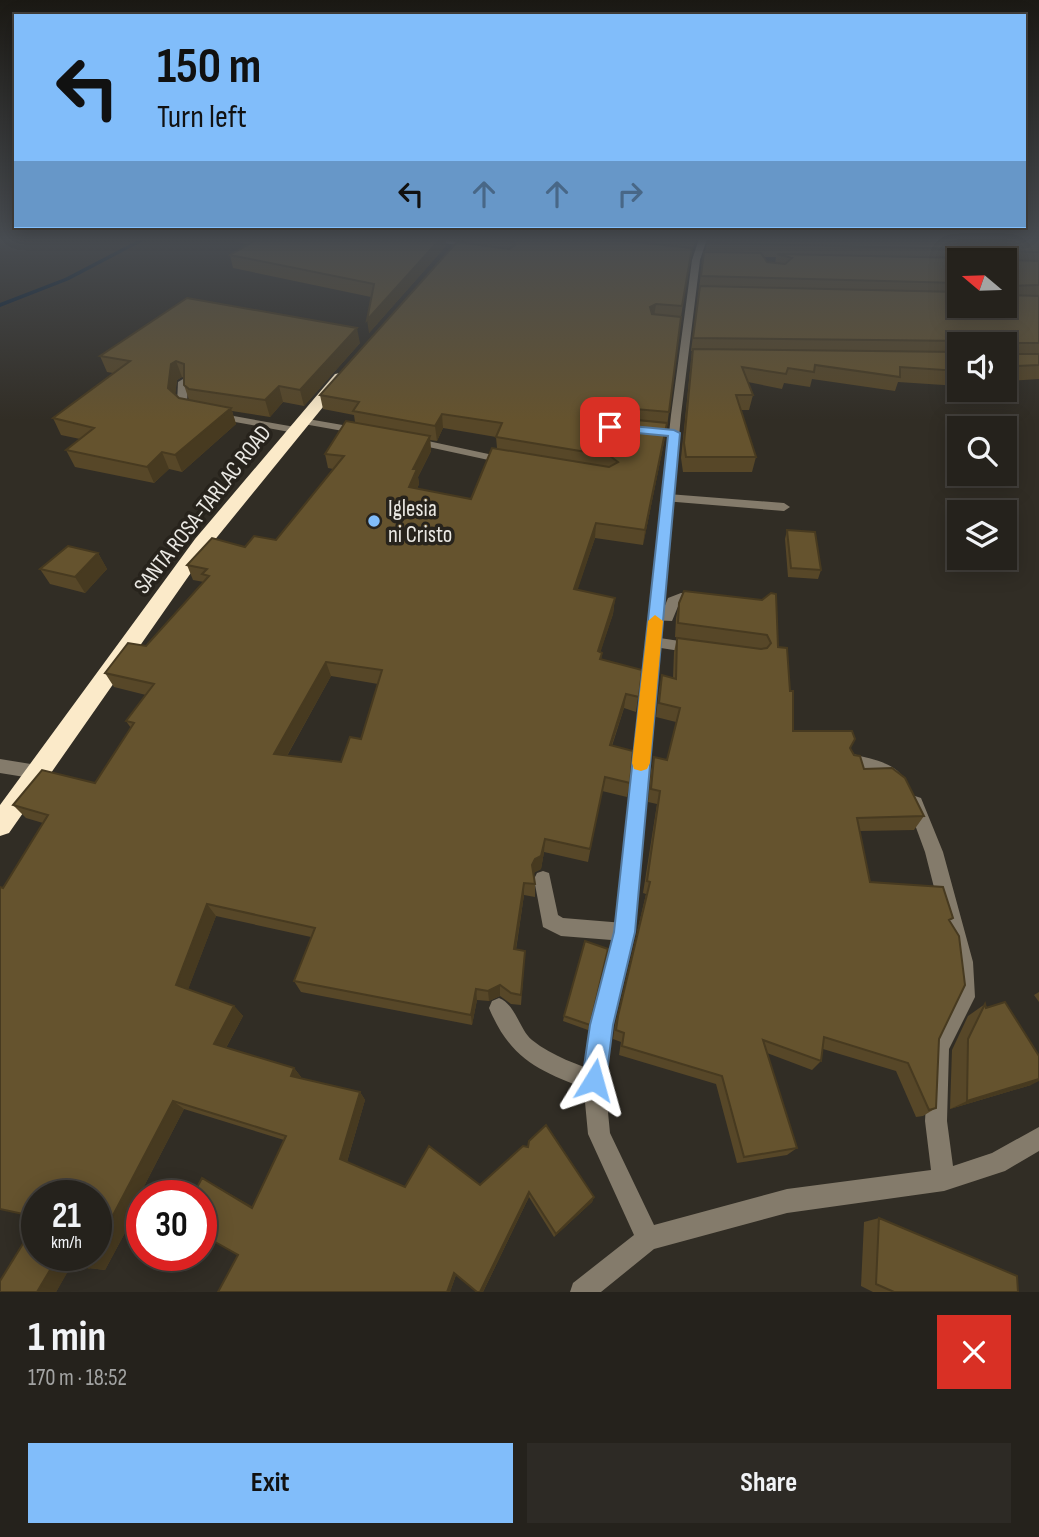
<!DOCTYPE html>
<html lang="en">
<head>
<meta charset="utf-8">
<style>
  body { margin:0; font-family:"Sofia Sans Condensed",sans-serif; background:#2d2a25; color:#f1f3f6; height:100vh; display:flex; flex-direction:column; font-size:26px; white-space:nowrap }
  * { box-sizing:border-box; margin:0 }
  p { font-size:23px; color:#a3a4a3 }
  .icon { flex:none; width:38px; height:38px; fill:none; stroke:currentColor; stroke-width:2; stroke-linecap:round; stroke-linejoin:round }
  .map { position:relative; height:1292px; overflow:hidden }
  .panel { display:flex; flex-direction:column; background:#25221c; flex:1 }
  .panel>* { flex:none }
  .guide { position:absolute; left:14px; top:14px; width:1012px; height:214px; border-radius:0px; box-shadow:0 4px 18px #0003,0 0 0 2px #423f3b; background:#81bdfa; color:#111; overflow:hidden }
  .needle { width:46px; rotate:289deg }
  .fabs { position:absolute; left:947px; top:248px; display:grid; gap:14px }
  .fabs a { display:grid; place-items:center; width:70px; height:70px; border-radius:0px; background:#25221c; box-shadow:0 4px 18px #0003,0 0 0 2px #423f3b; font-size:35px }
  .speed { position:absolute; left:21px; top:1180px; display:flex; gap:14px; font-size:35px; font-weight:700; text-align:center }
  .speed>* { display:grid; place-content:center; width:91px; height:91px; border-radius:50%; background:#25221c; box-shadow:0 4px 18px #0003,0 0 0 2px #423f3b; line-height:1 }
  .speed small { font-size:18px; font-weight:400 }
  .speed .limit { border:10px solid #d22; background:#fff; color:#111 }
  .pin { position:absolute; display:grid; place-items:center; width:60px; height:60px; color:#fff; margin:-30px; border-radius:14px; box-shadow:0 4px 10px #0006 }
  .me { position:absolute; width:77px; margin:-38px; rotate:8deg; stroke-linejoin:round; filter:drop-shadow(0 0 5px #0008) }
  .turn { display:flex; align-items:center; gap:24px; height:147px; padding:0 28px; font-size:32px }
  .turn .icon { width:91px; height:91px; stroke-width:2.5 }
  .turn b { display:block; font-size:49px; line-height:60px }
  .lanes { display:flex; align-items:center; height:66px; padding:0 28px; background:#0003; justify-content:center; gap:35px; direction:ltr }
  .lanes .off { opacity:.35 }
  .round { display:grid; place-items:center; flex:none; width:74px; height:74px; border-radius:0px; background:#2d2a25 }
  .head { display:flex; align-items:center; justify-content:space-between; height:119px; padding:0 28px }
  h1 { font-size:42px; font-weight:700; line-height:52px }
  .primary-button { display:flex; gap:14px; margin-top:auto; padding:14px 28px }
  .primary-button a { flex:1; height:80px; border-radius:0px; background:#81bdfa; color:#111; font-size:28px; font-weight:700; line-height:80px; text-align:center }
  .primary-button a+a { background:#2d2a25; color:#f1f3f6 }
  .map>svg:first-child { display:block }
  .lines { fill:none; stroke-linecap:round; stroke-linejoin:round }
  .stream { fill:#011b34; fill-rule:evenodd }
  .lane { fill:#847b6b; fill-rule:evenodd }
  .street { fill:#847b6b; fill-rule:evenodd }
  .highway { fill:#fbeac9; fill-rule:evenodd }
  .wall { fill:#574728; fill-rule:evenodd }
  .shaded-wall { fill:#473a20 }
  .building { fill:#65532e; stroke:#473a20; stroke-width:2; fill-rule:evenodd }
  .route { fill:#81bdfa; stroke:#547ba2; stroke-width:2 }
  .slow { fill:#f59e0b }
  .poi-dot { fill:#81bdfa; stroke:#27231c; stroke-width:2.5 }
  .labels { text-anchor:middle; stroke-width:7; stroke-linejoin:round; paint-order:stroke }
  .poi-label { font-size:23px; fill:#eae8e3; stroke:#27231c; text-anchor:start }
  .street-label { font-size:23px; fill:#eae8e3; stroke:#27231c }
</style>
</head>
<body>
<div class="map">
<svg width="1039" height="1292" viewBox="0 0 1039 1292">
  <rect width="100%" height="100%" fill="#312d25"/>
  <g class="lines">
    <path class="stream" d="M 140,239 L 147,239 L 69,280 L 0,307 L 0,303 L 65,278 Z"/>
    <path class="lane" d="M 415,239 L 441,239 L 462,243 L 458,245 Z
      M 668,494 L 784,503 L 790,507 L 784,511 L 664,501 L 662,498 Z
      M 681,593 L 698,594 L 705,599 L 698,604 L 679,604 L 672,621 L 651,620 L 649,617 L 651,614 L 662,613 L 668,598 Z
      M 653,637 L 693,643 L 700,648 L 693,653 L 648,646 L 646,642 Z
      M 0,759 L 37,765 L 43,767 L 45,772 L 43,777 L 37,779 L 0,773 Z
      M 543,871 L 549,873 L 558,915 L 563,918 L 624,923 L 631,925 L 633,932 L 631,939 L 624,941 L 561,936 L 543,927 L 534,879 L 537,873 Z
      M 499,998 C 516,1005 519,1029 532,1040 C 553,1057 578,1064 601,1074 L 605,1081 L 601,1088 L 594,1092 C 543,1072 512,1063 489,1008 L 492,1001 Z"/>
    <path class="street" d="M 699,239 L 707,239 L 700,260 L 681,415 L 633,932 L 612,1025 L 605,1081 L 610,1133 L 654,1225 L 787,1189 L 931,1170 L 925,1121 L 929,1048 L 955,996 L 953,962 L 925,852 L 907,803 L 909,798 L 915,796 L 921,798 L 943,852 L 973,962 L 975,997 L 949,1049 L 947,1121 L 953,1166 L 992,1153 L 1039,1127 L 1039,1151 L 1005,1171 L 944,1191 L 787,1213 L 654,1249 L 601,1292 L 570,1292 L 573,1283 L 634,1235 L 588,1134 L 583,1081 L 592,1025 L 615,932 L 671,415 L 692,260 Z
      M 183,379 L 188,382 L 187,403 L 198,408 L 198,412 L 190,412 L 177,404 L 178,382 Z
      M 217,413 L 295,427 L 300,430 L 295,433 L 213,418 L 213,414 Z
      M 302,418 L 360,428 L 365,431 L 360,434 L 298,423 L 297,421 Z
      M 414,438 L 507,458 L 512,461 L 507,464 L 410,443 L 409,441 Z
      M 853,754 C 870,759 895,762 904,779 L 902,784 L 896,786 L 878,775 L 847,766 L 845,761 L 847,756 Z"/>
    <path class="highway" d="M 340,373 L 345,374 L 347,377 L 345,380 L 209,547 L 9,833 L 0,836 L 0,805 L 195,539 L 335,374 Z"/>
  </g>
  <path class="wall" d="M 230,239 L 446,239 L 446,246 L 369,333 L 371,297 L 233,268 L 230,255 L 248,245 Z
    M 464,239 L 697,239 L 691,250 L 681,317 L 667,427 L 643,545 L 595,538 L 577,590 L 615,598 L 613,614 L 600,652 L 602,653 L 601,660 L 642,670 L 636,712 L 624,708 L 612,746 L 633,751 L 630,783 L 627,797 L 602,791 L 588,862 L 544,852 L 541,869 L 535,872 L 533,874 L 535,884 L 535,897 L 524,895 L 516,950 L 525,951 L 521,1005 L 511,1004 L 500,996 L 489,1001 L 477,1000 L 472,1025 L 301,992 L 294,981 L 311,937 L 216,916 L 188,989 L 234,1006 L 243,1016 L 226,1048 L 294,1068 L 301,1077 L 301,1078 L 360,1092 L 365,1100 L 347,1162 L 405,1187 L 429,1146 L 480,1185 L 523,1146 L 528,1147 L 529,1141 L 546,1125 L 594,1197 L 592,1202 L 554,1237 L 529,1197 L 483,1292 L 476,1292 L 456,1275 L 450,1292 L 218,1292 L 238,1255 L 201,1234 L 201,1195 L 193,1195 L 202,1178 L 252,1207 L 284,1140 L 184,1109 L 124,1225 L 128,1227 L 105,1270 L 89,1268 L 74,1260 L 56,1292 L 0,1292 L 0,1281 L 37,1221 L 37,1255 L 96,1255 L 96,1195 L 37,1195 L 37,1217 L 0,1209 L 0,887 L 3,888 L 43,823 L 26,818 L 13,805 L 42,770 L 95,783 L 131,728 L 126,721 L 146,695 L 114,687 L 105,673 L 128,643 L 146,646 L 204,582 L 193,580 L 187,565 L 212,538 L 245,547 L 254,536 L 276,540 L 333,469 L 328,468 L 325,454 L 346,421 L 355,422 L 354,415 L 323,409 L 320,395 L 457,242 L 464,243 ZM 443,428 L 496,437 L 497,448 L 492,448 L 471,499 L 417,489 L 419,484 L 418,477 L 431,451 L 430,440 L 437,441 ZM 331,676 L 378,684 L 361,739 L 350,737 L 341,762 L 287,756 Z
    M 1039,239 L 1039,379 L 1010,381 L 1004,380 L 1004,345 L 959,345 L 959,386 L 898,382 L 895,391 L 812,379 L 810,387 L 784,383 L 782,389 L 748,382 L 753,395 L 749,410 L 741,410 L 756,457 L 752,472 L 683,472 L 681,458 L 692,351 L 691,351 L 702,265 L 707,243 ZM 764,257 L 776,257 L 775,263 L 767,262 ZM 959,261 L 1004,306 L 959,306 Z
    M 360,343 L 304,406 L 283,402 L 270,417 L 232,411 L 236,424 L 182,472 L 169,469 L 154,483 L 75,467 L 66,450 L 80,439 L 61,435 L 53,418 L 113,373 L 107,372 L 100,356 ZM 182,377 L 184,378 L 184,385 L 189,400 L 179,398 L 175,394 L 177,380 Z
    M 787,530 L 821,570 L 818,579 L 788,577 L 785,539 Z
    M 98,553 L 107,569 L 85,593 L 50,584 L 40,569 Z
    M 762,600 L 778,647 L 793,731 L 850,748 L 864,769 L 924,816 L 914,830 L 860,831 L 870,882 L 953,918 L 949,921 L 939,1039 L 936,1108 L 923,1116 L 916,1117 L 896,1071 L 823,1049 L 821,1061 L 812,1070 L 767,1053 L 797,1148 L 787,1155 L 737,1163 L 716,1084 L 619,1055 L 621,1042 L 613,1039 L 615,1025 L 646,894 L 643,893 L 657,804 L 648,802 L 651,771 L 654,757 L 667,760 L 676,722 L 656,717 L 659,690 L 662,675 L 673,678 L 674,652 L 677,638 L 705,642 L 675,637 L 676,618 L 679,603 Z
    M 608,949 L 588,1030 L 563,1021 L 564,1016 Z
    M 1039,992 L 1039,1002 L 1034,995 Z
    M 985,1004 L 1031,1085 L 950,1109 L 952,1050 L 968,1016 Z
    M 879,1218 L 1018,1292 L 873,1292 L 861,1286 L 864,1222 Z"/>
  <path class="shaded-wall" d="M 440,239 L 446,239 L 446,246 L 369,333 L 367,320 Z
    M 656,304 L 654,317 L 650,307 Z
    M 357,328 L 360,343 L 304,406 L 300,390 Z
    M 176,361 L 182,377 L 177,380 L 174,404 L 168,388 L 171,364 Z
    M 279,386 L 283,402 L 270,417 L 265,400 Z
    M 612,407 L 610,421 L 603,425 L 605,410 Z
    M 231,408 L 236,424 L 182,472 L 175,455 Z
    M 442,414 L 443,428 L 437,441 L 435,426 Z
    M 667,423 L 665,438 L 643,545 L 645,530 Z
    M 430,436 L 431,451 L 418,477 L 419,484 L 411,502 L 409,487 L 413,469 Z
    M 162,452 L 169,469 L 154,483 L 147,467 Z
    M 596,523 L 595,538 L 573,604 L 574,589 Z
    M 98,553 L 107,569 L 85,593 L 75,577 Z
    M 615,598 L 613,614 L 596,666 L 598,651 Z
    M 326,662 L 331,676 L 280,768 L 274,754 Z
    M 626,694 L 624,708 L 607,759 L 610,745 Z
    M 545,839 L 544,852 L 541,869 L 535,872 L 532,878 L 532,865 Z
    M 524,883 L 524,895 L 514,961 L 514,949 Z
    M 207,904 L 216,916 L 186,995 L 176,985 Z
    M 500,985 L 500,996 L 489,1001 L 488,991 Z
    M 476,989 L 477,1000 L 472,1025 L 471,1015 Z
    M 234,1006 L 243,1016 L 223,1053 L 214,1044 Z
    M 294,1068 L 301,1077 L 299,1084 L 291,1076 Z
    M 1039,1079 L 1039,1081 L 1031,1085 L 950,1109 L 967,1101 Z
    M 360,1092 L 365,1100 L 346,1165 L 340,1159 Z
    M 173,1101 L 184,1109 L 124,1225 L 128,1227 L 105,1270 L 89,1268 L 110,1221 Z
    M 202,1178 L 213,1184 L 262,1212 L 252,1208 Z
    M 529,1192 L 529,1197 L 483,1292 L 480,1292 Z
    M 594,1197 L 592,1202 L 554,1237 L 556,1234 Z
    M 59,1255 L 77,1256 L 56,1292 L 37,1292 Z
    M 454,1273 L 456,1275 L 450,1292 L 447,1292 Z"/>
  <path class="building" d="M 258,239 L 440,239 L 367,320 L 374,284 L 230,255 Z
    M 495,239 L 606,239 L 692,248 L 682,306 L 656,304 L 650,307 L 652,314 L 681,317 L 669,412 L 612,407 L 605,410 L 607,417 L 667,423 L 645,530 L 596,523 L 574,589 L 615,598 L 598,651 L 602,653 L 600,659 L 642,670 L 639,697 L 626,694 L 610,745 L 633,751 L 630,783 L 605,777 L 590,849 L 545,839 L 541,856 L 535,859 L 532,865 L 535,884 L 524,883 L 514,949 L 525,951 L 521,995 L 511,993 L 500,985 L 488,991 L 476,989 L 471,1015 L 294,981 L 315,928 L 207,904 L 176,985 L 234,1006 L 214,1044 L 294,1068 L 291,1076 L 360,1092 L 340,1159 L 405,1187 L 429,1146 L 480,1185 L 523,1146 L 528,1147 L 529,1141 L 546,1125 L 594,1197 L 556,1234 L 529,1192 L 480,1292 L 477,1292 L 454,1273 L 447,1292 L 218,1292 L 238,1255 L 201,1234 L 201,1195 L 193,1195 L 202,1178 L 252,1208 L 286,1136 L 173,1101 L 110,1221 L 113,1223 L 96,1255 L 96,1195 L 37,1195 L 37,1217 L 0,1209 L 0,887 L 3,888 L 48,815 L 13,805 L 42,770 L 95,783 L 134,723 L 126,721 L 154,684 L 105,673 L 128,643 L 146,646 L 209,576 L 202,574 L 207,569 L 187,565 L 212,538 L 245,547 L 254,536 L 276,540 L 344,456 L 325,454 L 346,421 L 430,436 L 413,469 L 417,469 L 409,487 L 471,499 L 492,448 L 609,467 L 618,462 L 610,456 L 496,437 L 502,423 L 442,414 L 435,426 L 353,411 L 359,402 L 320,395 L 457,242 L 509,249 L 515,245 L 514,242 ZM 326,662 L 382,670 L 361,739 L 350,737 L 341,762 L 274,754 Z
    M 708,239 L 1039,239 L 1039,252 L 1010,251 L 1007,257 L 1010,260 L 1039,261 L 1039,285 L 1008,286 L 1010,295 L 1039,296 L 1039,343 L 1009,343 L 1008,351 L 1011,354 L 1039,354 L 1039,365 L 1017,366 L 1004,364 L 1004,345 L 968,345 L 965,341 L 693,338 L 700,286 L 959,292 L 959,306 L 1004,306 L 1004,261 L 959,261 L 959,283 L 701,276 L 704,252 L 761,253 L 767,262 L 785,264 L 792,258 L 777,254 L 964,258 L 966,249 L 707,243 Z
    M 187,298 L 357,328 L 300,390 L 279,386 L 265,400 L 189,389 L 184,385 L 184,364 L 176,361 L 171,364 L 168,388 L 179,398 L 231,408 L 175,455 L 162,452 L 147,467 L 66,450 L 94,428 L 53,418 L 130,361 L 100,356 Z
    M 693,349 L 959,352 L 959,371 L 900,367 L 900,377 L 815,365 L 814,372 L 788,368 L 786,374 L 742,367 L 753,395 L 736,395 L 756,457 L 686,457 L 684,443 Z
    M 787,530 L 815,532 L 821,570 L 791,568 Z
    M 68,546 L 98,553 L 75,577 L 40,569 Z
    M 684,591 L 762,600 L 771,593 L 776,594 L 778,647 L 787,648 L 790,691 L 793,691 L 793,731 L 852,731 L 855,739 L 850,748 L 854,755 L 860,756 L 864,769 L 892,768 L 905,778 L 924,816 L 857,818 L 870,882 L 943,887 L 953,918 L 949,920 L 959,936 L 965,985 L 939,1039 L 936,1108 L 929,1110 L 908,1063 L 824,1037 L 821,1061 L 763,1040 L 797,1148 L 744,1157 L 722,1076 L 622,1046 L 624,1033 L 616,1030 L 618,1016 L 650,882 L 647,881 L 660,791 L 651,789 L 654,757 L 667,760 L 680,708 L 659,703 L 662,675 L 676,679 L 677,638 L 761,649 L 767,648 L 771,643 L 767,635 L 678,623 L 679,603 Z
    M 585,941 L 608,949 L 590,1025 L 564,1016 Z
    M 1005,1002 L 1039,1056 L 1039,1079 L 967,1101 L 968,1039 L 985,1004 L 986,1008 Z
    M 879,1218 L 1017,1276 L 1018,1292 L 894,1292 L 876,1284 Z
    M 37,1221 L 37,1255 L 59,1255 L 37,1292 L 0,1292 L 0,1281 Z
    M 63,1255 L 96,1255 L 89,1268 Z"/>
  <linearGradient id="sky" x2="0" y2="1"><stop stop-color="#1b1914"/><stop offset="0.57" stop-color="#484c51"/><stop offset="1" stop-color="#484c51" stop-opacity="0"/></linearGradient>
  <rect width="1039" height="420" fill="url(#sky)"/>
  <path class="route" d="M 610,424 L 674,430 L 680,433 L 635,932 L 613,1025 L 606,1080 L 603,1089 L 594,1092 L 586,1089 L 582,1080 L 590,1025 L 614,932 L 668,436 L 606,430 L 604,427 Z"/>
  <path class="slow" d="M 655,615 L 663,621 L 650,763 L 647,769 L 641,771 L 634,769 L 632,763 L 648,621 Z"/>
  <circle class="poi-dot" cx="374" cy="521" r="7"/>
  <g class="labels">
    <g class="poi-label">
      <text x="388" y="516">Iglesia<tspan x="388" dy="26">ni Cristo</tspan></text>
    </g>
    <g class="street-label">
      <text transform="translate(202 509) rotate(-52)" y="8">SANTA ROSA-TARLAC ROAD</text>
    </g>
  </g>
</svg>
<div class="fabs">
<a><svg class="needle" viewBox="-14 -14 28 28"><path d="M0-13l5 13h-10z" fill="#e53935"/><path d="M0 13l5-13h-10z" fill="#a3a4a3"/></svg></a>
<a><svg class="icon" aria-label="sound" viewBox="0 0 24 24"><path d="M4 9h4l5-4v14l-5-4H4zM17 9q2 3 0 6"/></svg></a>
<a><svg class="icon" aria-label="search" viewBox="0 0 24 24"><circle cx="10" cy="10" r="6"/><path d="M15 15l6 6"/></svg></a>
<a><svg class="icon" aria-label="layers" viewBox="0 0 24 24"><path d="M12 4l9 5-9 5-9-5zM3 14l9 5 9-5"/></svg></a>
</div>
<div class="speed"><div>21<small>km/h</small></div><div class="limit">30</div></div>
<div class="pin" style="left:610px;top:427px;background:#d93025"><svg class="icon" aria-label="arrive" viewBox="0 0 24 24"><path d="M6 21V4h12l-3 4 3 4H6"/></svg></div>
<svg class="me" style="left:594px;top:1080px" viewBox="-20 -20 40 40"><path d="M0-17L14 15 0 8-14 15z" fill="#81bdfa" stroke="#fff" stroke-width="4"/></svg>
<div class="guide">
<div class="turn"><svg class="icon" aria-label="left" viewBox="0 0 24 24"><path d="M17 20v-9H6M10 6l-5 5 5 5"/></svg><div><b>150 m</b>Turn left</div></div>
<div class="lanes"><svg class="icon" aria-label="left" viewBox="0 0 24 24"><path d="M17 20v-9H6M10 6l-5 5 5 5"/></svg><svg class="icon off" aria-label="ahead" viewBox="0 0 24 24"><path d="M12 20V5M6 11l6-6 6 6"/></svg><svg class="icon off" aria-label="ahead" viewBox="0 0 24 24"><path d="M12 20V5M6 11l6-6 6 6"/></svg><svg class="icon off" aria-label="right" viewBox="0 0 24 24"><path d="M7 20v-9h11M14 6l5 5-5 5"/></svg></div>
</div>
</div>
<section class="panel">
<div class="head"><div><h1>1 min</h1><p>170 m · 18:52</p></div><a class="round" style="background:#d93025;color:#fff"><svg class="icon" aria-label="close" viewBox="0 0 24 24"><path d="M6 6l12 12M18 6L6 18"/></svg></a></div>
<div class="primary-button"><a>Exit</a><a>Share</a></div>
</section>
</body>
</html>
